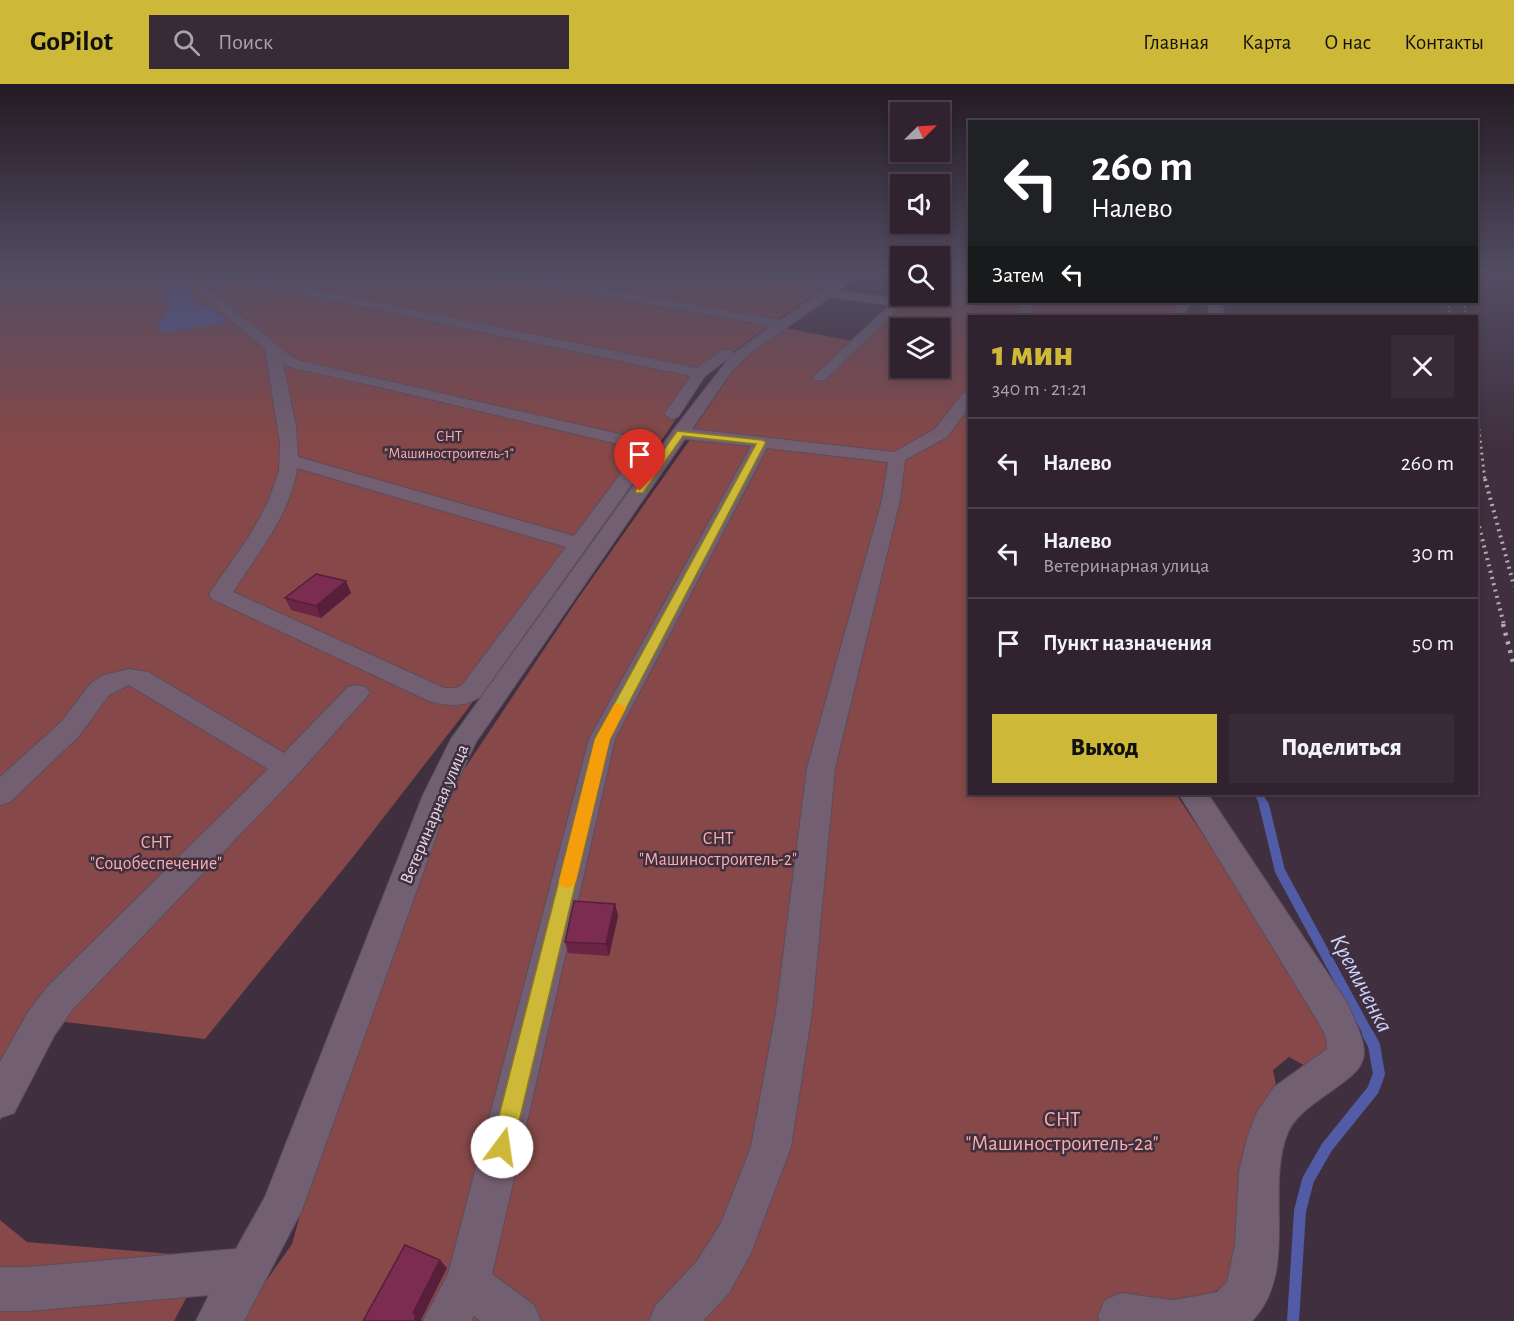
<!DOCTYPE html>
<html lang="ru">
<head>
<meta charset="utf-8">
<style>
  body { margin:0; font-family:"Alegreya Sans",sans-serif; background:#382b37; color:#f1f3f6; height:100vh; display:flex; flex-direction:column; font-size:22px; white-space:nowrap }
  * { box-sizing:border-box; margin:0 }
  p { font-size:20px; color:#a8a4aa }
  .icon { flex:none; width:33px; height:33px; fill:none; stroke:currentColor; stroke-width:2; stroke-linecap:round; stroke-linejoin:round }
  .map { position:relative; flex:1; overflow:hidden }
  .panel { position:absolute; left:968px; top:231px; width:510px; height:480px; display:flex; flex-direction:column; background:#30232f; border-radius:0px; box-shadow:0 3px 9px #0003,0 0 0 2px #4b404b }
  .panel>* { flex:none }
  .top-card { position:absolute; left:968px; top:36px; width:510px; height:183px; border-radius:0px; box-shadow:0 3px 9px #0003,0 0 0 2px #4b404b; background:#202124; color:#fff; overflow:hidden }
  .needle { width:39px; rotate:66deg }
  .tools { position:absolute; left:890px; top:18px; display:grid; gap:12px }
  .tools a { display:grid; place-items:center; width:60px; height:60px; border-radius:0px; background:#30232f; box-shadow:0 3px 9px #0003,0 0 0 2px #4b404b; font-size:30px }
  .pin { position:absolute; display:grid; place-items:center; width:51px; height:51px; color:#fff; margin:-62px -26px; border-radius:50% 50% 50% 0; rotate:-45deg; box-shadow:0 0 6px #0007 }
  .pin .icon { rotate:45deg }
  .me { position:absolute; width:66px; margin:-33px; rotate:14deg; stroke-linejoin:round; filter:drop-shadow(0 0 4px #0008) }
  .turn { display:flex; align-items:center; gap:21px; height:126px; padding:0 24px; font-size:27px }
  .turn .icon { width:78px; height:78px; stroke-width:2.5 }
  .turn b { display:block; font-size:42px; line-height:51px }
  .then { display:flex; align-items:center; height:57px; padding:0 24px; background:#0003; gap:12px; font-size:22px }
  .round { display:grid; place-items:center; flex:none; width:63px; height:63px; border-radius:0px; background:#382b37 }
  .overview { display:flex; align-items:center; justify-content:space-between; height:102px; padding:0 24px }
  h1 { font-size:36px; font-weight:800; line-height:45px; color:#ceb837 }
  .primary-button { display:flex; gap:12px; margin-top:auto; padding:12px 24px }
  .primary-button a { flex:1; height:69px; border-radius:0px; background:#ceb837; color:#111; font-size:24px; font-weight:800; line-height:69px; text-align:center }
  .primary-button a+a { background:#382b37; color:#f1f3f6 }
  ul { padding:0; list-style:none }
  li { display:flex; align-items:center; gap:18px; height:90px; padding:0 24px; border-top:2px solid #4b404b }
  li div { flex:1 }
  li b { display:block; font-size:22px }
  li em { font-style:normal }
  header { display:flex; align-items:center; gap:36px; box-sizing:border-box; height:84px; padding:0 30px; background:#ceb837; color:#111 }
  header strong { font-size:28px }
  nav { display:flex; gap:33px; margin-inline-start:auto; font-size:21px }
  .search { width:420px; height:54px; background:#382b37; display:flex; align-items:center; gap:15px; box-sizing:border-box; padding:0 21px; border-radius:0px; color:#a8a4aa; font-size:22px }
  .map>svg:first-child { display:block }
  .green { fill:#864848; fill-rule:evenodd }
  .water { fill:#525ba5 }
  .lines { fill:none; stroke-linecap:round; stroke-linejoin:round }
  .stream-far3 { stroke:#525ba5; stroke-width:4 }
  .stream-far2 { stroke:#525ba5; stroke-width:8 }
  .stream-far1 { stroke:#525ba5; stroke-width:10 }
  .stream { stroke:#525ba5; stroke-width:12 }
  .minor-casing { stroke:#5c4d5b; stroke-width:2 }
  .minor { fill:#725f71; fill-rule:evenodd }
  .rail-far3 { stroke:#b6a9b5; stroke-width:2; stroke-dasharray:1.5 3; stroke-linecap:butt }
  .rail-far2 { stroke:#b6a9b5; stroke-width:3; stroke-dasharray:2 4; stroke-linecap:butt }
  .rail-far1 { stroke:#b6a9b5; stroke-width:4; stroke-dasharray:2 4.5; stroke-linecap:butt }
  .rail { stroke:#b6a9b5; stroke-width:4.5; stroke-dasharray:3 6; stroke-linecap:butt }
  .wall { fill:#6b2646 }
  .shaded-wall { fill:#571f39 }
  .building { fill:#7c2c51; stroke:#571f39; stroke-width:1.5 }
  .route { fill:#ceb837; stroke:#867824; stroke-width:1.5 }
  .slow { fill:#f59e0b }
  .labels { text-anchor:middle; stroke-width:5; stroke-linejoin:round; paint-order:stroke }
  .far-park-label { font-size:15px; fill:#f8aeac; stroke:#402f3f }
  .street-label { font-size:18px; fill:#e4d9e3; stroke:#402f3f }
  .park-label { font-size:18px; fill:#f8aeac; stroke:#402f3f }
  .near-park-label { font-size:21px; fill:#f8aeac; stroke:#402f3f }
  .near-water-label { font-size:24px; font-style:italic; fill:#cbd4fe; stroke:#402f3f }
</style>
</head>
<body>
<header>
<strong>GoPilot</strong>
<div class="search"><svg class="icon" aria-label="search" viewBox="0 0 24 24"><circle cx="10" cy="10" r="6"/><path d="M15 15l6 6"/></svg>Поиск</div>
<nav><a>Главная</a><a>Карта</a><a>О нас</a><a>Контакты</a></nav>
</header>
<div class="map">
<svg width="1514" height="1237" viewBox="0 0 1514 1237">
  <rect width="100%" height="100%" fill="#402f3f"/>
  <path class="green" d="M 0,189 L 846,189 L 771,240 L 708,287 L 655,366 L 466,627 L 353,773 L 205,955 L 57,937 L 0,1037 Z
    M 939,189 L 969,189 L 969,218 L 1179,218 L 1175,229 L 1171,232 L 969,232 L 969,710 L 1176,710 L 1328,940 L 1328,966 L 1309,984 L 1289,973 L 1273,986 L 1277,1006 L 1232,1200 L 1206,1211 L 1212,1237 L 238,1237 L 292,1160 L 305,1113 L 430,759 L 463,687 L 577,516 L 691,354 L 694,344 L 739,278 L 785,244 L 852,257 L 893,220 L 887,219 L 900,207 L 900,212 L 939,212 ZM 900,244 L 939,244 L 939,284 L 900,284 Z
    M 0,1136 L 27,1158 L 208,1173 L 174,1237 L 0,1237 Z"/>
  <path class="water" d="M 178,194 C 189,199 195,209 197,221 L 213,224 L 227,238 L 161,249 L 157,240 L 170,226 L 162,207 L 166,196 Z"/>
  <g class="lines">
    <path class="stream-far3" d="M 1221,218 L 1223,232"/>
    <path class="stream-far2" d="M 1259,710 L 1265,723"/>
    <path class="stream-far1" d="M 1264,721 L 1280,787 L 1369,951"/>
    <path class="stream" d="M 1293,1237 L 1300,1127 L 1308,1096 L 1327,1063 L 1373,1006 L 1379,990 L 1374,961 L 1368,950"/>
    <defs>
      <path id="minor" d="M 218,189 L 246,189 L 244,191 L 697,284 L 722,266 L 732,266 L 733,270 L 771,242 L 495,192 L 489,189 L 516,189 L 780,236 L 848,189 L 862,189 L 838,207 L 894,214 L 900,209 L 900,212 L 907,212 L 905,218 L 825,296 L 815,296 L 813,293 L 890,221 L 830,213 L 752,268 L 731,288 L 692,345 L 894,368 L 935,345 L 963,309 L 969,307 L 969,323 L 947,353 L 905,376 L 900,416 L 835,684 L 812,928 L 791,1063 L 751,1169 L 729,1209 L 703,1237 L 649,1237 L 656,1221 L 697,1177 L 721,1139 L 751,1063 L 776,928 L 807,684 L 882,416 L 888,378 L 767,364 L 615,655 L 492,1190 L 534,1221 L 541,1237 L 481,1237 L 474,1232 L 471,1237 L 423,1237 L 448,1190 L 589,655 L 751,362 L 685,355 L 476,658 L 451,711 L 302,1126 L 244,1237 L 196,1237 L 209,1211 L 28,1227 L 0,1227 L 0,1183 L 28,1183 L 236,1165 L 265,1113 L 423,711 L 451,655 L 674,345 L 729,274 L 705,292 L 678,333 L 672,335 L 664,330 L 691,292 L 232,195 L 209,203 L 208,205 L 293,274 L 301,277 L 650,357 L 656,358 L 659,362 L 480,613 C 463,624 447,622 429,617 L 212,515 L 209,510 L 250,451 L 268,418 L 279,387 L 280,358 L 265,265 L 195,206 L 200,198 L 219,192 ZM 283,280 L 297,285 L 375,302 L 639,365 L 574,452 L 298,373 L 296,342 ZM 297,384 L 566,463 L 462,601 L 456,604 L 444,604 L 233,508 C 257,470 291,430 297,384 Z
        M 765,189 C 782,189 820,188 833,198 L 827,202 L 771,192 Z
        M 1024,218 L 1036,218 L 1027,232 L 1015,232 Z
        M 1178,218 L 1190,218 L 1184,232 L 1172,232 Z
        M 1205,218 L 1218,218 L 1221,222 L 1220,232 L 1208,232 L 1209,223 Z
        M 129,585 L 148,588 L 284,669 L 348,603 L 357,601 L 366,603 L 370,609 L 297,691 L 72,926 L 54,952 L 14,1029 L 0,1034 L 0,978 L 28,928 L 48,902 L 268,685 L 129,601 L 109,611 L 79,652 L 10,718 L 0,721 L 0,693 L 61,638 L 91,599 L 104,591 Z
        M 1179,710 L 1208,710 L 1346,917 C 1376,981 1370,979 1316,1018 C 1305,1026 1294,1035 1288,1048 C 1264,1106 1300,1187 1252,1237 L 1100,1237 L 1098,1232 L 1105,1216 L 1121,1209 L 1172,1216 L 1197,1212 L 1217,1208 L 1227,1198 L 1235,1161 L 1239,1088 L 1247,1054 L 1257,1028 L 1274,1003 L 1327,965 L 1326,953 L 1320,941 Z"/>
    </defs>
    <use href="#minor" class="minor-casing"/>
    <use href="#minor" class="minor"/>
    <path class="rail-far3" d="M 1448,218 L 1450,232
      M 1464,218 L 1466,232"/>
    <path class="rail-far2" d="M 1476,321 L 1485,397"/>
    <path class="rail-far1" d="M 1485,395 L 1514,502
      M 1476,430 L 1504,541"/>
    <path class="rail" d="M 1503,540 L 1514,582"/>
  </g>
  <path class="wall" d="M 346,497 L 351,509 L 321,534 L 291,526 L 285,514 Z
    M 615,820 L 618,832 L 609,872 L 568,869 L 565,858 Z"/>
  <path class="shaded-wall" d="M 346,497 L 351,509 L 321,534 L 316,522 Z
    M 615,820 L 618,832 L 609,872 L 606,860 Z
    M 440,1176 L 447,1184 L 421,1236 L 422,1237 L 414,1237 L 413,1229 Z"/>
  <path class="building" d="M 316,490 L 346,497 L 316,522 L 285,514 Z
    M 574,817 L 615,820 L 606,860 L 565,858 Z
    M 405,1161 L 440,1176 L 413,1229 L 416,1232 L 414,1237 L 363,1237 Z"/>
  <linearGradient id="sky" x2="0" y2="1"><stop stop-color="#231a23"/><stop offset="0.52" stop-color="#534d63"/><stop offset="1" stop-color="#534d63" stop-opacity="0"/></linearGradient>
  <rect width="1514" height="362" fill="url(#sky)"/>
  <path class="route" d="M 677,347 L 762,356 L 766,358 L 610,655 L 513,1063 L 510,1070 L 502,1073 L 494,1070 L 491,1063 L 595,655 L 756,360 L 683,352 L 643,409 L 636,409 L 635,407 Z"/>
  <path class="slow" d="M 619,619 L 626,624 L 610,655 L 576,797 L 573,802 L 567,804 L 561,802 L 559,797 L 595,655 L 614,621 Z"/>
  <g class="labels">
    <g class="far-park-label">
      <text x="449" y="357">СНТ<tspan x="449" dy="17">"Машиностроитель-1"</tspan></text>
    </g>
    <g class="street-label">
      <text transform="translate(434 730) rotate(-67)" y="6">Ветеринарная улица</text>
    </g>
    <g class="park-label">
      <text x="718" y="760">СНТ<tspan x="718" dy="21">"Машиностроитель-2"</tspan></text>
      <text x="156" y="764">СНТ<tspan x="156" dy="21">"Соцобеспечение"</tspan></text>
    </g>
    <g class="near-park-label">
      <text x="1062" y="1042">СНТ<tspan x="1062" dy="24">"Машиностроитель-2а"</tspan></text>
    </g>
    <g class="near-water-label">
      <text transform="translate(1362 899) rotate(62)" y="8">Кремиченка</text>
    </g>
  </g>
</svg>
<div class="tools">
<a><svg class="needle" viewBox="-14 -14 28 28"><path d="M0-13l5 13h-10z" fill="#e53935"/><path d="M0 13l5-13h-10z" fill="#a8a4aa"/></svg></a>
<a><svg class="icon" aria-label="sound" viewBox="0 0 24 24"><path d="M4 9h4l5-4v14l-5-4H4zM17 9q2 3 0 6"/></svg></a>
<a><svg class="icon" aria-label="search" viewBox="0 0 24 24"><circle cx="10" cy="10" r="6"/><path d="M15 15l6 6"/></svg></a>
<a><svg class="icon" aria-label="layers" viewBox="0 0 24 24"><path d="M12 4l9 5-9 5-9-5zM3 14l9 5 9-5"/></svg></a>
</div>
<div class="pin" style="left:640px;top:407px;background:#d93025"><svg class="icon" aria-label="arrive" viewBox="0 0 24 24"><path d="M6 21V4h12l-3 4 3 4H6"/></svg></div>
<svg class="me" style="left:502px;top:1063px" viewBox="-20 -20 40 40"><circle r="19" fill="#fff"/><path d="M0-13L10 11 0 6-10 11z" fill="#ceb837"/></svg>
<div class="top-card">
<div class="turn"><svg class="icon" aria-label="left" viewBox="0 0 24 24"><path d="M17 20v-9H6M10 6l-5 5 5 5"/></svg><div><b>260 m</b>Налево</div></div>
<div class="then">Затем<svg class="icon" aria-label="left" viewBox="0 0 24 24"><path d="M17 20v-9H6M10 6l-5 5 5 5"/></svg></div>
</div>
<section class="panel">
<div class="overview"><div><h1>1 мин</h1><p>340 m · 21:21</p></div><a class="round"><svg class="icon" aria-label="close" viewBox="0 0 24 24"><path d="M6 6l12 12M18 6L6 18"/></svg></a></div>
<ul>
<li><svg class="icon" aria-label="left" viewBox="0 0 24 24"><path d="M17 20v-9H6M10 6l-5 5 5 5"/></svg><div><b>Налево</b></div><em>260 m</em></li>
<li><svg class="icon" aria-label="left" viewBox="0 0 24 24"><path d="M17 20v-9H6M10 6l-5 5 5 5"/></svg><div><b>Налево</b><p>Ветеринарная улица</p></div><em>30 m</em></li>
<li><svg class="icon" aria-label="arrive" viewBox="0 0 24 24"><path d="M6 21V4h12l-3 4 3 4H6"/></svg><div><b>Пункт назначения</b></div><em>50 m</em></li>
</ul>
<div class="primary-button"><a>Выход</a><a>Поделиться</a></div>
</section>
</div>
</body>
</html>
